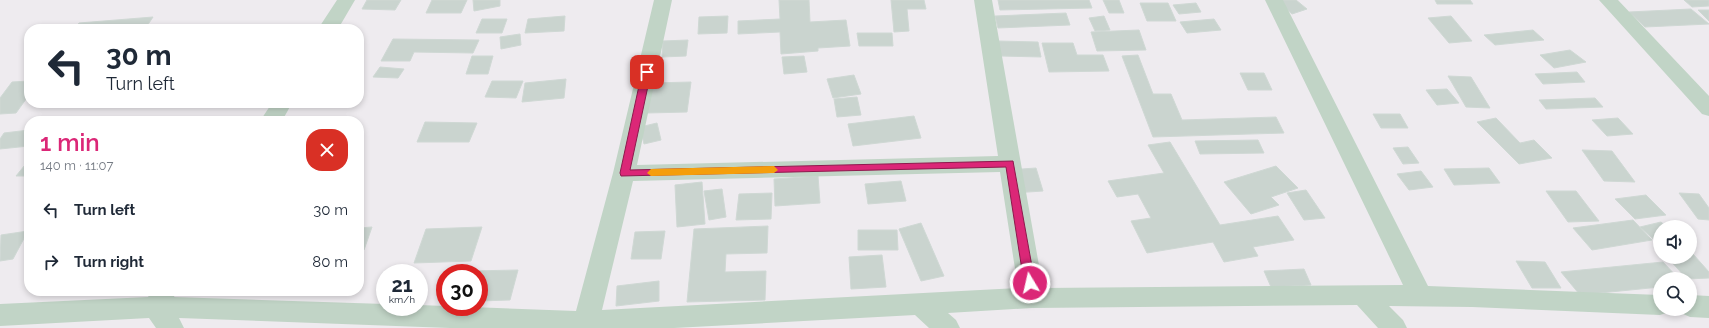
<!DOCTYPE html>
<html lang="en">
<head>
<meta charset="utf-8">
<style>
  body { margin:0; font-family:Raleway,sans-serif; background:#f6f6f7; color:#1f2937; height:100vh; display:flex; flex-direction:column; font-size:15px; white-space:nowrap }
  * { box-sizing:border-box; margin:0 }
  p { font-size:13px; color:#747a83 }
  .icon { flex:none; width:22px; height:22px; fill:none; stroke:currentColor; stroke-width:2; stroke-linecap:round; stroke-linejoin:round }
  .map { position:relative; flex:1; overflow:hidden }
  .details { position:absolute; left:24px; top:116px; width:340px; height:180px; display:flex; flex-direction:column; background:#fff; border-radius:16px; box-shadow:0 2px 6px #0003 }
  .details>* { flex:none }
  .banner { position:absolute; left:24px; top:24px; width:340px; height:84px; border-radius:16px; box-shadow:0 2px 6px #0003; background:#fff; color:#1f2937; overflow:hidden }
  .buttons { position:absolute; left:1653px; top:220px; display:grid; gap:8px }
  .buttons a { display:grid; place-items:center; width:44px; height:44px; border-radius:50%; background:#fff; box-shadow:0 2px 6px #0003; font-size:20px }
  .speed { position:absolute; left:376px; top:264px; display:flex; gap:8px; font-size:20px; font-weight:700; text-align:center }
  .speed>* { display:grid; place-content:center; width:52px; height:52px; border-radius:50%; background:#fff; box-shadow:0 2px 6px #0003; line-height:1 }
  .speed small { font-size:10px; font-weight:400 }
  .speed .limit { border:6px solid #d22; background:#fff; color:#111 }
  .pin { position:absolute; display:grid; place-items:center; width:34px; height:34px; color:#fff; margin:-17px; border-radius:8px; box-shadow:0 2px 6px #0006 }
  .me { position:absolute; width:44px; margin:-22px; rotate:351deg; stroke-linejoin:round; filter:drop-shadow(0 0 3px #0008) }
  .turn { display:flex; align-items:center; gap:14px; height:84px; padding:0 16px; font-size:18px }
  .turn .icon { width:52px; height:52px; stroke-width:2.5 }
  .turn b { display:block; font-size:28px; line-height:34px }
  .round { display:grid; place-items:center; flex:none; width:42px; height:42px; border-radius:16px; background:#f6f6f7 }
  .headline { display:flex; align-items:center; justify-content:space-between; height:68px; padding:0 16px }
  h1 { font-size:24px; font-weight:600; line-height:30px; color:#db2777 }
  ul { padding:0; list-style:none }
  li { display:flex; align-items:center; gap:12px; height:52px; padding:0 16px }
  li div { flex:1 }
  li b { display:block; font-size:15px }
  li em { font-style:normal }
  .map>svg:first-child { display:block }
  .building { fill:#cad4cf; stroke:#cfd8d4 }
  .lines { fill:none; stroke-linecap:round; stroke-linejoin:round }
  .street { fill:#c1d4c6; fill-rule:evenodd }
  .route { fill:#db2777; stroke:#8e194d }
  .slow { fill:#f59e0b }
</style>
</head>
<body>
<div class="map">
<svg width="1709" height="328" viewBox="0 0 1709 328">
  <rect width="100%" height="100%" fill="#eeebef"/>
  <path class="building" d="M 367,0 L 401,0 L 395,10 L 362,9 Z
    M 432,0 L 467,0 L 461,13 L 426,13 Z
    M 473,0 L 500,0 L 500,6 L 474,11 Z
    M 779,0 L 809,0 L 810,22 L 846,20 L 850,46 L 818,48 L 818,51 L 781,54 L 780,32 L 738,34 L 738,21 L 780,19 Z
    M 891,0 L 924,0 L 926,9 L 907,9 L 909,31 L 894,32 Z
    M 998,0 L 1089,0 L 1092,8 L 1000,10 Z
    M 1103,0 L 1119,0 L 1124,13 L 1109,13 Z
    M 1276,0 L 1296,0 L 1307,9 L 1292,14 Z
    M 1435,0 L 1470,0 L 1473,4 L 1437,4 Z
    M 1684,0 L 1709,0 L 1709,6 L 1692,7 Z
    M 1140,3 L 1168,3 L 1176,21 L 1147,21 Z
    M 1196,3 L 1201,12 L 1179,14 L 1173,5 Z
    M 1691,9 L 1709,24 L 1645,27 L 1629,12 Z
    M 1698,10 L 1709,10 L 1709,21 Z
    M 1066,13 L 1070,25 L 998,28 L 995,16 Z
    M 565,16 L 564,31 L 525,33 L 528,19 Z
    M 728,16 L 727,33 L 698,34 L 699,17 Z
    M 1104,16 L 1110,30 L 1095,31 L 1089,18 Z
    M 1451,16 L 1472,41 L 1449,43 L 1428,18 Z
    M 153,17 L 145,29 L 74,29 L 79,23 Z
    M 482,19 L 507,19 L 502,33 L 476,33 Z
    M 1214,19 L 1221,30 L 1187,33 L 1180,22 Z
    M 1139,30 L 1146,50 L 1097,51 L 1091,32 Z
    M 1533,30 L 1544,40 L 1495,45 L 1484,35 Z
    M 857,33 L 892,33 L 893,46 L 859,46 Z
    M 520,34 L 521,45 L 501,49 L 500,37 Z
    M 393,39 L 479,40 L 473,53 L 414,52 L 410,61 L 381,61 Z
    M 688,40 L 686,56 L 662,57 L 663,41 Z
    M 998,41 L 1038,42 L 1041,57 L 1001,56 Z
    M 1042,43 L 1073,43 L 1077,55 L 1103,55 L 1109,71 L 1049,72 Z
    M 1570,50 L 1586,62 L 1554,68 L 1540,55 Z
    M 1138,55 L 1153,94 L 1171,94 L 1182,120 L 1276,117 L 1284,133 L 1153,137 L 1122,56 Z
    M 472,56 L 493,56 L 488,74 L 466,74 Z
    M 804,56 L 807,72 L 784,74 L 782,57 Z
    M 380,67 L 404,69 L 398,78 L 373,77 Z
    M 1577,72 L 1585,82 L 1543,84 L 1535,74 Z
    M 1240,73 L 1264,73 L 1272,90 L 1248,90 Z
    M 854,75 L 861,94 L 833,98 L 827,79 Z
    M 1448,76 L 1471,77 L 1490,108 L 1466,107 Z
    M 566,79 L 564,98 L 522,102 L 525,83 Z
    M 29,81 L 29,95 L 16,113 L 0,114 L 0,98 L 12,82 Z
    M 492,81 L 523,81 L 516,98 L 485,97 Z
    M 691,82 L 687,112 L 647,113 L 653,83 Z
    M 1447,89 L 1459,103 L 1437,105 L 1426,90 Z
    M 857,97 L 861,115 L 837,117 L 834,99 Z
    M 1595,98 L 1603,107 L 1546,109 L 1539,100 Z
    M 1373,114 L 1400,114 L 1408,128 L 1381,128 Z
    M 914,116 L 921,138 L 853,146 L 848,124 Z
    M 1496,118 L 1520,143 L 1534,140 L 1552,158 L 1519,164 L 1477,122 Z
    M 1618,118 L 1633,134 L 1607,136 L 1592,120 Z
    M 425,122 L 477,123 L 469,142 L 417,142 Z
    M 657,123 L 661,140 L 644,144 L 640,127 Z
    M 29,130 L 29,146 L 0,149 L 0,139 L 4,133 Z
    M 1258,140 L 1264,153 L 1200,154 L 1195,141 Z
    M 1170,142 L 1220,225 L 1278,216 L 1294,240 L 1253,247 L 1258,256 L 1224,262 L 1213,242 L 1147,253 L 1131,221 L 1151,218 L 1138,194 L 1117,197 L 1108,181 L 1164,173 L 1148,145 Z
    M 1408,147 L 1419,163 L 1403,164 L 1393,148 Z
    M 1582,150 L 1612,151 L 1635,182 L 1604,181 Z
    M 29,160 L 29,176 L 16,176 Z
    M 1276,166 L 1298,188 L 1271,197 L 1279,205 L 1251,214 L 1224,182 Z
    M 1036,168 L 1043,191 L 1014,193 L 1007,170 Z
    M 1489,168 L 1500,183 L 1454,185 L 1444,169 Z
    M 1421,171 L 1433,187 L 1409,190 L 1397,174 Z
    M 818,176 L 820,203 L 775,206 L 774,179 Z
    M 901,181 L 906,201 L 868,204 L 865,184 Z
    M 702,182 L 705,224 L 677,227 L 675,185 Z
    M 722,189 L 726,217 L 709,220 L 704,191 Z
    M 1306,190 L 1325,218 L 1304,220 L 1287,193 Z
    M 1546,191 L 1576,191 L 1599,221 L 1568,222 Z
    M 772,193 L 771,219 L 736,220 L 739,194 Z
    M 1679,193 L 1699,194 L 1709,208 L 1709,220 L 1698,219 Z
    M 1646,195 L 1666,215 L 1635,219 L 1615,199 Z
    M 1633,220 L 1652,240 L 1592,250 L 1573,228 Z
    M 1661,222 L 1667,227 L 1660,227 L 1660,245 L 1640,227 Z
    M 921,223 L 944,276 L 921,281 L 899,229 Z
    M 768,226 L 767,253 L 726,254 L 725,272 L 766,271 L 765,300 L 687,302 L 694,229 Z
    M 372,227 L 364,250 L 359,250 L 359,228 Z
    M 482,227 L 471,261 L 414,263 L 426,229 Z
    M 858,230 L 897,230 L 898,250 L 858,250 Z
    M 28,231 L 13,259 L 0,261 L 1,235 Z
    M 665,231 L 661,259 L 631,259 L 635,232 Z
    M 1690,254 L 1693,254 L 1709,272 L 1709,278 L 1687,279 L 1667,257 L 1690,257 Z
    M 882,255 L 886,287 L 851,289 L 849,257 Z
    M 1516,261 L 1545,262 L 1561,288 L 1532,288 Z
    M 1663,262 L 1679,279 L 1660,279 L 1660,287 L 1580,295 L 1561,272 Z
    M 1304,269 L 1311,285 L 1271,287 L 1264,271 Z
    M 518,270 L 510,300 L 479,301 L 479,273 L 469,273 L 469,271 Z
    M 659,281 L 659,301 L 616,306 L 617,286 Z"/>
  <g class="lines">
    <path class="street" d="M 337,0 L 355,0 L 338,29 L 318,29 Z
      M 654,0 L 672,0 L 637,165 L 998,156 L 974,0 L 992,0 L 1043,288 L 1403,285 L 1265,0 L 1283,0 L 1428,286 L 1660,295 L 1660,309 L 1671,309 L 1669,312 L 1660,315 L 1472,307 L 1389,306 L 1403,320 L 1407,328 L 1378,328 L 1357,305 L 1032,308 L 948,313 L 956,320 L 960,328 L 929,328 L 915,315 L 674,328 L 450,328 L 179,318 L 184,328 L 156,328 L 149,318 L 0,326 L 0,304 L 148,297 L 152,291 L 177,291 L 174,297 L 385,304 L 385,307 L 419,307 L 419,305 L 576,311 L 613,173 ZM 1000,172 L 1018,288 L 602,310 L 633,181 Z
      M 1599,0 L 1618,0 L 1709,96 L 1709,116 L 1702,114 Z
      M 272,103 L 292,103 L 282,121 L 260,121 Z
      M 1690,295 L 1709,296 L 1709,318 L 1690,317 L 1681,313 L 1679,309 L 1690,309 Z"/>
  </g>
  <path class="route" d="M 647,69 L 651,72 L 630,170 L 1013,161 L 1035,283 L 1033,286 L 1026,286 L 1024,283 L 1006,167 L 621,176 L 620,173 L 642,72 Z"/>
  <path class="slow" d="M 774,166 L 778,170 L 774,173 L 651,176 L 647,173 L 651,169 Z"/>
</svg>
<div class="buttons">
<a><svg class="icon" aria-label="sound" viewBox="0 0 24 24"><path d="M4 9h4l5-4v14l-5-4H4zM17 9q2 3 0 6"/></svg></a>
<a><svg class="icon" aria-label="search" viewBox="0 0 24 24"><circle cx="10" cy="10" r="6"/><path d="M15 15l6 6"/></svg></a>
</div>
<div class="speed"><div>21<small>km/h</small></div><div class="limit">30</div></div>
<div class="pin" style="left:647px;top:72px;background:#d93025"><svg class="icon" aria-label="arrive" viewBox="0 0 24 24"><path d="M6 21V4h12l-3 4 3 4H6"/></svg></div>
<svg class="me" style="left:1030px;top:283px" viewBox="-20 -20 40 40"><circle r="17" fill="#db2777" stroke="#fff" stroke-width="3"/><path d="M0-11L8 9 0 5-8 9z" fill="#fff"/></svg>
<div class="banner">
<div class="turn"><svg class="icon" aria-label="left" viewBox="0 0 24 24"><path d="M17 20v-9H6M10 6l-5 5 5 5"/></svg><div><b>30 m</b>Turn left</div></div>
</div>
<section class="details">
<div class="headline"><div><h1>1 min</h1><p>140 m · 11:07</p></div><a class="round" style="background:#d93025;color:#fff"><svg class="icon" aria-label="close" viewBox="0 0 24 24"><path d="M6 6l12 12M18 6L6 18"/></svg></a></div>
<ul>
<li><svg class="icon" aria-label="left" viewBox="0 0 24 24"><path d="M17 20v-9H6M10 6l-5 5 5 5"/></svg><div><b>Turn left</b></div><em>30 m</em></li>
<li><svg class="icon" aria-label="right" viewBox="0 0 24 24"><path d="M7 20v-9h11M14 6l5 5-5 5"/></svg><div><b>Turn right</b></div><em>80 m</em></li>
</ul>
</section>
</div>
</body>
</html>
